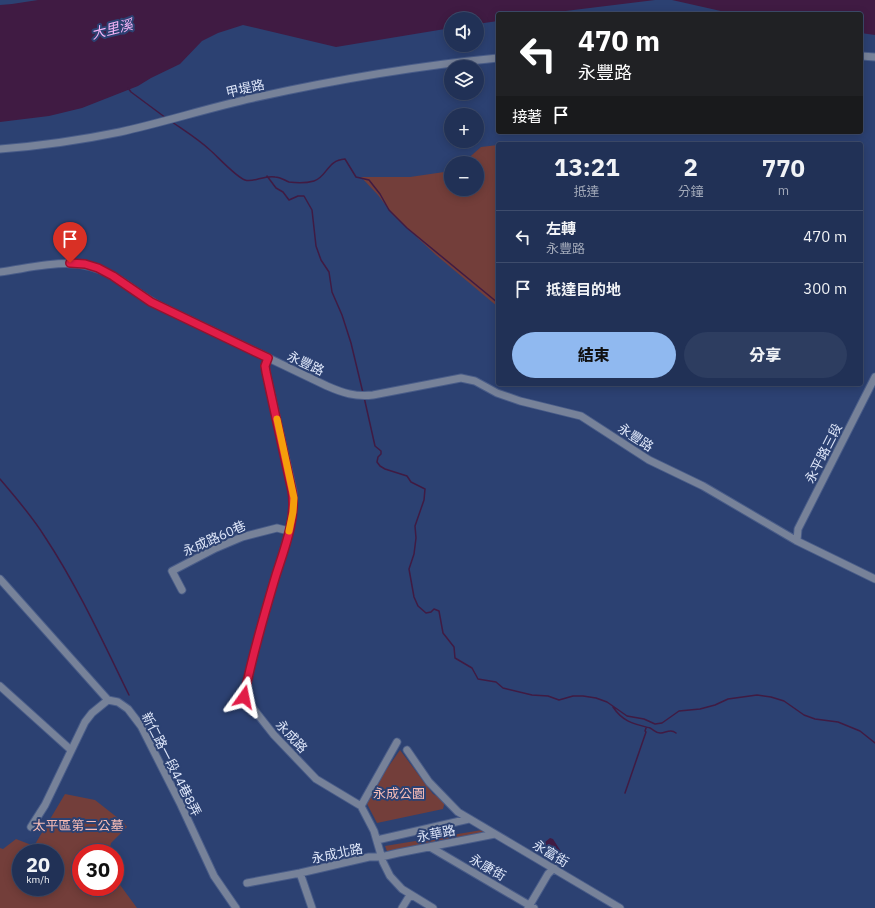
<!DOCTYPE html>
<html lang="zh-TW">
<head>
<meta charset="utf-8">
<style>
  body { margin:0; font-family:"IBM Plex Sans","Noto Sans TC",sans-serif; background:#2d3d60; color:#f1f3f6; height:100vh; display:flex; flex-direction:column; font-size:15px; white-space:nowrap }
  * { box-sizing:border-box; margin:0 }
  p { font-size:13px; color:#a2a9b9 }
  .icon { flex:none; width:22px; height:22px; fill:none; stroke:currentColor; stroke-width:2; stroke-linecap:round; stroke-linejoin:round }
  .map { position:relative; flex:1; overflow:hidden }
  .side { position:absolute; left:496px; top:142px; width:367px; height:244px; display:flex; flex-direction:column; background:#213156; border-radius:4px; box-shadow:0 2px 10px #0003,0 0 0 1px #3e4c6c }
  .side>* { flex:none }
  .hud { position:absolute; left:496px; top:12px; width:367px; height:122px; border-radius:4px; box-shadow:0 2px 10px #0003,0 0 0 1px #3e4c6c; background:#202124; color:#fff; overflow:hidden }
  .tools { position:absolute; left:444px; top:12px; display:grid; gap:8px }
  .tools a { display:grid; place-items:center; width:40px; height:40px; border-radius:50%; background:#213156; box-shadow:0 2px 10px #0003,0 0 0 1px #3e4c6c; font-size:20px }
  .speed { position:absolute; left:12px; top:844px; display:flex; gap:8px; font-size:20px; font-weight:700; text-align:center }
  .speed>* { display:grid; place-content:center; width:52px; height:52px; border-radius:50%; background:#213156; box-shadow:0 2px 10px #0003,0 0 0 1px #3e4c6c; line-height:1 }
  .speed small { font-size:10px; font-weight:400 }
  .speed .limit { border:6px solid #d22; background:#fff; color:#111 }
  .pin { position:absolute; display:grid; place-items:center; width:34px; height:34px; color:#fff; margin:-41px -17px; border-radius:50% 50% 50% 0; rotate:-45deg; box-shadow:0 0 4px #0007 }
  .pin .icon { rotate:45deg }
  .me { position:absolute; width:44px; margin:-22px; rotate:12deg; stroke-linejoin:round; filter:drop-shadow(0 0 3px #0008) }
  .turn { display:flex; align-items:center; gap:14px; height:84px; padding:0 16px; font-size:18px }
  .turn .icon { width:52px; height:52px; stroke-width:2.5 }
  .turn b { display:block; font-size:28px; line-height:34px }
  .then { display:flex; align-items:center; height:38px; padding:0 16px; background:#0003; gap:8px; font-size:15px }
  .eta { display:flex; justify-content:space-evenly; align-items:center; height:68px; text-align:center }
  .eta b { font-size:24px; font-weight:800; line-height:28px }
  .primary-button { display:flex; gap:8px; margin-top:auto; padding:8px 16px }
  .primary-button a { flex:1; height:46px; border-radius:24px; background:#90b9f0; color:#111; font-size:16px; font-weight:800; line-height:46px; text-align:center }
  .primary-button a+a { background:#2d3d60; color:#f1f3f6 }
  ul { padding:0; list-style:none }
  li { display:flex; align-items:center; gap:12px; height:52px; padding:0 16px; border-top:1px solid #3e4c6c }
  li div { flex:1 }
  li b { display:block; font-size:15px }
  li em { font-style:normal }
  .map>svg:first-child { display:block }
  .green { fill:#733e3a; fill-rule:evenodd }
  .water { fill:#401b43 }
  .lines { fill:none; stroke-linecap:round; stroke-linejoin:round }
  .stream { stroke:#401b43; stroke-width:1.5 }
  .minor-casing { stroke:#495c88; stroke-width:9 }
  .minor { stroke:#778299; stroke-width:7 }
  .route-casing { stroke:#92132f; stroke-width:10 }
  .route { stroke:#e11d48; stroke-width:7 }
  .slow { stroke:#f59e0b; stroke-width:7 }
  .labels { text-anchor:middle; stroke-width:4; stroke-linejoin:round; paint-order:stroke }
  .street-label { font-size:13px; fill:#dfe7fa; stroke:#2c4172 }
  .park-label { font-size:13px; fill:#f7bcb6; stroke:#2c4172 }
  .water-label { font-size:14px; font-style:italic; fill:#f3b3f6; stroke:#2c4172 }
</style>
</head>
<body>
<div class="map">
<svg width="875" height="908" viewBox="0 0 875 908">
  <rect width="100%" height="100%" fill="#2c4172"/>
  <path class="green" d="M 498,145 L 498,254 L 496,255 L 498,257 L 498,307 L 436,255 L 393,215 L 378,195 L 361,177 L 410,177 L 451,171 L 451,189 L 477,189 L 477,163 L 463,163 L 481,147 Z
    M 400,750 L 433,794 L 445,801 L 443,809 L 377,823 L 365,800 Z
    M 65,794 L 95,800 L 123,822 L 127,827 L 111,843 L 109,853 L 81,853 L 81,887 L 115,887 L 115,878 L 137,908 L 0,908 L 0,848 L 3,849 L 16,839 L 34,846 ZM 21,853 L 55,853 L 55,887 L 21,887 Z
    M 482,830 L 489,834 L 388,854 L 385,846 Z"/>
  <path class="water" d="M 38,0 L 655,0 L 541,14 L 498,14 L 498,21 L 477,24 L 477,19 L 451,19 L 451,28 L 336,47 L 243,25 L 218,33 L 202,41 L 180,64 L 151,78 L 138,86 L 82,108 L 49,116 L 0,122 L 0,5 L 12,4 Z
    M 672,0 L 875,0 L 875,35 L 861,33 L 861,14 L 734,14 Z
    M 550,838 L 553,839 L 562,853 L 558,858 L 544,843 Z"/>
  <g class="lines">
    <path class="stream" d="M 128,88 L 131,92 L 166,118
      M 172,122 C 185,131 198,139 210,150 C 217,156 236,177 245,180 C 253,183 264,175 275,177 C 280,177 284,180 289,182 C 296,183 307,183 314,181 C 327,177 327,160 345,159 L 356,177 L 369,180 L 380,194 L 389,210 L 407,228 L 498,303
      M 267,176 L 276,188 L 283,192 L 289,200 L 298,196 L 304,196 L 312,210 L 316,246 L 321,260 L 329,272 L 332,292 L 342,315 L 351,343 L 363,393
      M 581,384 L 582,385
      M 364,397 L 375,446 L 381,451 L 381,454 L 378,457 L 377,462 L 380,466 L 385,469 L 407,476 L 411,482 L 425,489 L 424,500 L 415,526 L 416,538 L 414,554 L 409,569 L 414,597 L 418,606 L 426,613 L 431,612 L 434,609 L 439,611 L 443,633 L 454,647 L 455,658 L 472,668 L 478,679 L 496,682 L 503,688 L 532,695 L 548,696 L 559,700 L 573,696 L 583,696 L 596,698 L 607,702 L 627,716 L 644,719 L 655,724 L 662,723 L 679,711 L 700,709 L 715,705 L 728,699 L 757,695 L 771,697 L 784,701 L 804,715 L 815,719 L 838,722 L 860,731 L 875,743
      M 0,479 C 16,498 32,516 45,537 C 78,587 103,642 129,695
      M 613,707 C 623,722 634,724 650,728 C 654,730 657,734 661,733 C 667,732 671,729 676,733
      M 625,793 L 646,732 L 645,731 L 646,728"/>
    <defs>
      <path id="minor" d="M 861,56 L 875,57
        M 0,149 C 40,146 81,140 120,132 C 165,122 208,108 253,98 C 334,80 415,66 498,58
        M 0,272 C 38,267 78,254 113,276 C 130,286 144,298 162,307 L 327,386 C 343,393 355,397 373,395 L 461,378 L 475,381 L 497,393 L 520,401 L 581,416 L 649,460 L 703,486 L 797,541 L 875,579
        M 268,358 L 265,366 L 266,372 L 293,491 C 296,517 284,550 276,575 C 264,615 252,656 244,697 L 274,735 L 316,779 L 361,806 L 374,831 L 383,862 L 390,876 L 402,889 L 433,908
        M 797,541 L 798,529 L 875,377
        M 0,579 L 108,700 L 118,702 L 128,709 L 141,726 L 181,805 L 214,876 L 236,908
        M 182,590 L 172,571 L 216,548 L 242,537 L 277,528 L 289,531
        M 0,686 L 71,750
        M 407,750 L 429,782 L 458,812 L 620,908
        M 361,806 L 397,742
        M 31,827 L 45,805 L 85,722 L 92,713 L 108,700
        M 377,840 L 469,819
        M 430,847 L 534,908
        M 300,873 L 312,908
        M 247,883 L 300,873 L 369,857 L 381,857 L 398,853 L 495,834
        M 402,908 L 410,895
        M 528,908 L 548,874 L 554,868"/>
    </defs>
    <use href="#minor" class="minor-casing"/>
    <use href="#minor" class="minor"/>
  </g>
  <g class="lines">
    <defs>
      <path id="route" d="M 70,263 L 85,264 L 98,268 L 113,276 L 151,302 L 268,358 L 265,366 L 266,372 L 292,491 C 297,517 284,550 276,575 C 264,615 252,656 244,697"/>
    </defs>
    <use href="#route" class="route-casing"/>
    <use href="#route" class="route"/>
    <path class="slow" d="M 277,419 L 294,498 L 293,512 L 289,531"/>
  </g>
  <g class="labels">
    <g class="street-label">
      <text transform="translate(245 88) rotate(-13)" y="5">甲堤路</text>
      <text transform="translate(306 363) rotate(25)" y="5">永豐路</text>
      <text transform="translate(636 437) rotate(33)" y="5">永豐路</text>
      <text transform="translate(823 453) rotate(-63)" y="5">永平路三段</text>
      <text transform="translate(214 538) rotate(-24)" y="5">永成路60巷</text>
      <text transform="translate(292 736) rotate(47)" y="5">永成路</text>
      <text transform="translate(172 764) rotate(63)" y="5">新仁路一段44巷8弄</text>
      <text transform="translate(436 833) rotate(-11)" y="5">永華路</text>
      <text transform="translate(337 853) rotate(-12)" y="5">永成北路</text>
      <text transform="translate(551 853) rotate(31)" y="5">永富街</text>
      <text transform="translate(488 867) rotate(30)" y="5">永康街</text>
    </g>
    <g class="park-label">
      <text x="399" y="798">永成公園</text>
      <text x="78" y="830">太平區第二公墓</text>
    </g>
    <g class="water-label">
      <text transform="translate(112 29) rotate(-14)" y="5">大里溪</text>
    </g>
  </g>
</svg>
<div class="tools">
<a><svg class="icon" aria-label="sound" viewBox="0 0 24 24"><path d="M4 9h4l5-4v14l-5-4H4zM17 9q2 3 0 6"/></svg></a>
<a><svg class="icon" aria-label="layers" viewBox="0 0 24 24"><path d="M12 4l9 5-9 5-9-5zM3 14l9 5 9-5"/></svg></a>
<a>+</a>
<a>−</a>
</div>
<div class="speed"><div>20<small>km/h</small></div><div class="limit">30</div></div>
<div class="pin" style="left:70px;top:263px;background:#d93025"><svg class="icon" aria-label="arrive" viewBox="0 0 24 24"><path d="M6 21V4h12l-3 4 3 4H6"/></svg></div>
<svg class="me" style="left:244px;top:697px" viewBox="-20 -20 40 40"><path d="M0-17L14 15 0 8-14 15z" fill="#e11d48" stroke="#fff" stroke-width="4"/></svg>
<div class="hud">
<div class="turn"><svg class="icon" aria-label="left" viewBox="0 0 24 24"><path d="M17 20v-9H6M10 6l-5 5 5 5"/></svg><div><b>470 m</b>永豐路</div></div>
<div class="then">接著<svg class="icon" aria-label="arrive" viewBox="0 0 24 24"><path d="M6 21V4h12l-3 4 3 4H6"/></svg></div>
</div>
<section class="side">
<div class="eta">
<div><b>13:21</b><p>抵達</p></div>
<div><b>2</b><p>分鐘</p></div>
<div><b>770</b><p>m</p></div>
</div>
<ul>
<li><svg class="icon" aria-label="left" viewBox="0 0 24 24"><path d="M17 20v-9H6M10 6l-5 5 5 5"/></svg><div><b>左轉</b><p>永豐路</p></div><em>470 m</em></li>
<li><svg class="icon" aria-label="arrive" viewBox="0 0 24 24"><path d="M6 21V4h12l-3 4 3 4H6"/></svg><div><b>抵達目的地</b></div><em>300 m</em></li>
</ul>
<div class="primary-button"><a>結束</a><a>分享</a></div>
</section>
</div>
</body>
</html>
